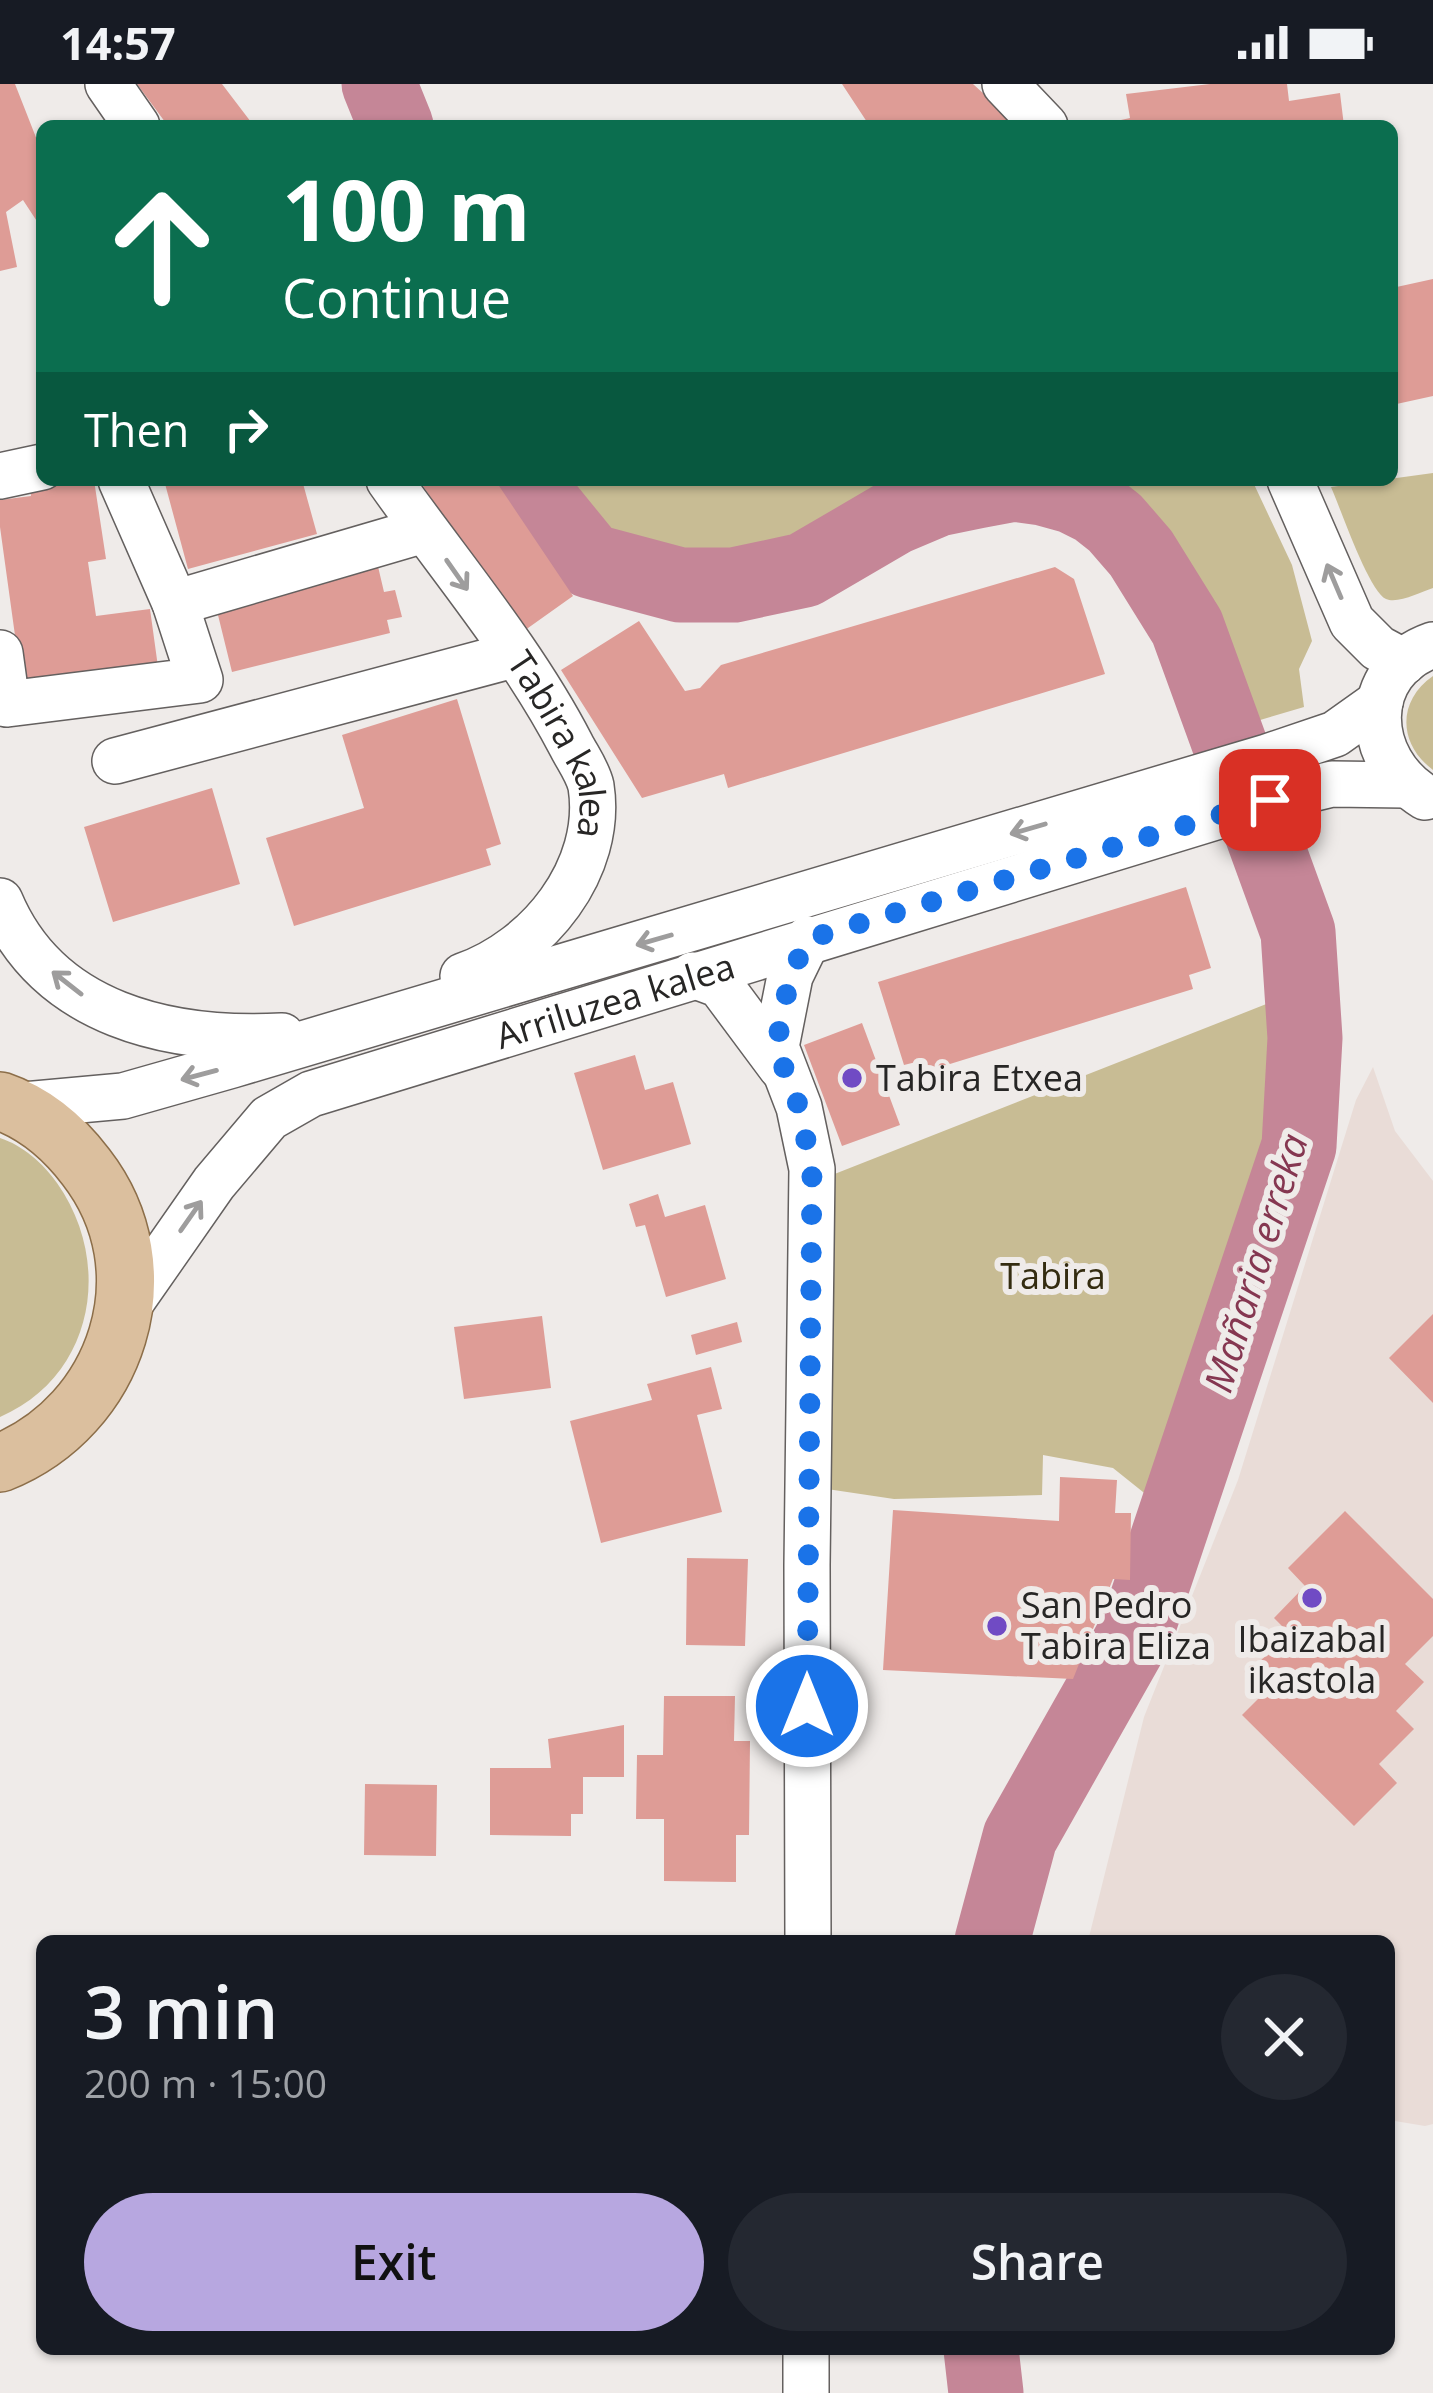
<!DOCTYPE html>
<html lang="en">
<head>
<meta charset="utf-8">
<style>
  body { margin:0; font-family:"Open Sans",sans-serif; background:#242831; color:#f1f3f6; height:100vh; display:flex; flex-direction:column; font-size:45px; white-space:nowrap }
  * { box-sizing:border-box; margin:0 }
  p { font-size:39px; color:#9ea1a6 }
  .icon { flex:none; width:66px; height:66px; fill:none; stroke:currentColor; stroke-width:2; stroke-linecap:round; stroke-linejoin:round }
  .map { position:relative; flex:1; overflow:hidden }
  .sheet { position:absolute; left:36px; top:1851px; width:1359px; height:420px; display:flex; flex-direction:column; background:#171b24; border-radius:18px; box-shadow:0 3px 9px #0004 }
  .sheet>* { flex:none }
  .guide { position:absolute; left:36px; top:36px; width:1362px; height:366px; border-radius:18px; box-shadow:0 3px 9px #0004; background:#0b6e4f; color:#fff; overflow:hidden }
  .pin { position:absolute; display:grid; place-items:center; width:102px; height:102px; color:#fff; margin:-51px; border-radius:24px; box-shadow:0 6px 18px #0006 }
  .me { position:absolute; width:132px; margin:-66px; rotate:0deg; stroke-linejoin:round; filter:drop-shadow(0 0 9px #0008) }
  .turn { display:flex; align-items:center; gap:42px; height:252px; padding:0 48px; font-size:54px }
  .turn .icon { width:156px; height:156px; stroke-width:2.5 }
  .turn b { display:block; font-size:84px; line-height:102px }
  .then { display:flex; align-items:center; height:114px; padding:0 48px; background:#0003; gap:24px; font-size:45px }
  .round { display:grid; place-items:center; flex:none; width:126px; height:126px; border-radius:63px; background:#242831 }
  .headline { display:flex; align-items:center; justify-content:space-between; height:204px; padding:0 48px }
  h1 { font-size:72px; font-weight:600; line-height:90px }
  .cta { display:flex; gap:24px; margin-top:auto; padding:24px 48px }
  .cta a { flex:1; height:138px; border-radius:72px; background:#b7a7e0; color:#111; font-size:48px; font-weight:600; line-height:138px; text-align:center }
  .cta a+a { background:#242831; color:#f1f3f6 }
  .status { display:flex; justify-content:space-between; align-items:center; height:84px; padding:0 60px; background:#171b24; direction:ltr }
  .status svg { height:33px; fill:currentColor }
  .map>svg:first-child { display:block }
  .built { fill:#e9dcd7 }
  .green { fill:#c8bc94 }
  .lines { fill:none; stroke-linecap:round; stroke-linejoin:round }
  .river { stroke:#c58697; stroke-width:75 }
  .building { fill:#de9c96 }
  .minor-casing { stroke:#64605f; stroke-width:48 }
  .major-casing { stroke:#8c6e49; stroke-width:60 }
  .minor { stroke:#fff; stroke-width:45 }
  .major { stroke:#dbbf9e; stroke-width:57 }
  .oneway { stroke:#9e9d9d }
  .route { stroke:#1a73e8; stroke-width:21; stroke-dasharray:0 37.8 }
  .poi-dot { fill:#704bc4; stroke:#efebe9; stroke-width:4.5 }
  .labels { text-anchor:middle; stroke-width:12; stroke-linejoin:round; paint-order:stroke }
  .street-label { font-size:36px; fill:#272625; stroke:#efebe9 }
  .poi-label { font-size:36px; fill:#272625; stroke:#efebe9; text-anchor:start }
  .park-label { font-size:36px; fill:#342c10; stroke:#efebe9 }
  .water-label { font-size:39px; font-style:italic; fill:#853751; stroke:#efebe9 }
</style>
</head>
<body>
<div class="status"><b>14:57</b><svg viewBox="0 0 49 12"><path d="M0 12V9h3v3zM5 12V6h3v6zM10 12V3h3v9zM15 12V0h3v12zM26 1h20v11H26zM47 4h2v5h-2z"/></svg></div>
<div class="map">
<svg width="1433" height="2309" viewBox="0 0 1433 2309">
  <rect width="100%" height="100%" fill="#efebe9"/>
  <path class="built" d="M 1373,983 L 1395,1047 L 1433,1097 L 1433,2040 L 1425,2042 L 1389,2036 L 1389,1857 L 1088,1857 L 1144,1633 L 1238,1396 L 1356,1016 Z"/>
  <path class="green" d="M 1433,389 L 1433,504 C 1421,508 1398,520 1386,515 C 1369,508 1340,423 1331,403 Z
    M 545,396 L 934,396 L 864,424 L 832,444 L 764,472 L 737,478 L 672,470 L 630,459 L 599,443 Z
    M 1090,396 L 1252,396 L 1292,481 L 1312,557 L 1299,585 L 1304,623 L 1250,639 C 1220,544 1181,447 1090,396 Z
    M 1433,592 L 1433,686 C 1398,660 1397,617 1433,592 Z
    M 1297,908 L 1299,1052 L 1273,1102 L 1246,1196 L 1201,1290 L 1153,1416 L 1113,1384 L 1043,1371 L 1042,1411 L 894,1415 L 827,1405 L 832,1091 Z
    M 0,1054 C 22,1061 44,1080 57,1099 C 113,1178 95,1292 0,1333 Z"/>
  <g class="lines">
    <path class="river" d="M 379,0 L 396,42
      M 524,396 L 590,477 L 680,501 L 734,501 L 804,486 L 893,434 L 938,415 L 977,407 L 1014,400 L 1043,404 L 1072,412 L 1096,424 L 1115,439 L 1141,469 L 1187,543 L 1298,848 L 1305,954 L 1299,1062 L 1137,1546 L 1020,1753 L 992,1857
      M 981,2265 L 986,2309"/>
  </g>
  <path class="building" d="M 0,0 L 15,0 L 37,56 L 42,54 L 42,145 L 23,116 L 6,128 L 17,183 L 0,187 Z
    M 137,0 L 222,0 L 254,42 L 168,42 Z
    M 842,0 L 973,0 L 1019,42 L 874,42 L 867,38 Z
    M 1210,0 L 1287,0 L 1289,17 L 1340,9 L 1344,42 L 1094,42 L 1130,34 L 1126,10 Z
    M 1433,195 L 1433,312 L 1392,321 L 1392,204 Z
    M 56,396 L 94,396 L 106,475 L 88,478 L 96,532 L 150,525 L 158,583 L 22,602 L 0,443 L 0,416 L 31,412 L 29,400 Z
    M 164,396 L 302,396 L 317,450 L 188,485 Z
    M 419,396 L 495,396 L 573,512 L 521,549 Z
    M 376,474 L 384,508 L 395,506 L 402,533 L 387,536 L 390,549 L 232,588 L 217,527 L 327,499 L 324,486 Z
    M 1055,483 L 1074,495 L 1105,590 L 728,704 L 724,690 L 642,714 L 561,586 L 639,537 L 685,607 L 700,604 L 721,581 Z
    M 457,615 L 501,760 L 486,765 L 491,781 L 294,842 L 266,754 L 364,724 L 342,651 Z
    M 212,704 L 240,800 L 113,838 L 84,743 Z
    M 1186,803 L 1211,884 L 1189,891 L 1193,905 L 924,988 L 920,977 L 904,981 L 878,898 Z
    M 862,939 L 900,1041 L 842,1062 L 804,961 Z
    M 635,971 L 645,1006 L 673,998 L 691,1060 L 603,1086 L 574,989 Z
    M 658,1110 L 665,1133 L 705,1121 L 726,1195 L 666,1213 L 645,1141 L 636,1143 L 629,1120 Z
    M 1433,1230 L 1433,1319 L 1389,1274 Z
    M 542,1232 L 551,1304 L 464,1315 L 454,1243 Z
    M 737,1238 L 742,1258 L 696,1271 L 691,1251 Z
    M 711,1283 L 722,1325 L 697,1331 L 722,1428 L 601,1459 L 570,1337 L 652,1316 L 647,1300 Z
    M 1060,1393 L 1117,1396 L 1115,1429 L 1131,1429 L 1130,1496 L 1113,1495 L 1073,1595 L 883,1586 L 893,1426 L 1059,1437 Z
    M 1345,1427 L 1433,1515 L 1433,1552 L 1405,1580 L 1424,1598 L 1396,1627 L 1414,1645 L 1379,1680 L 1397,1699 L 1354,1742 L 1242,1631 L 1270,1603 L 1252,1585 L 1289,1549 L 1274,1534 L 1305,1502 L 1288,1484 Z
    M 687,1474 L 748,1475 L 745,1562 L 686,1561 Z
    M 664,1612 L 735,1612 L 734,1657 L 750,1657 L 749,1751 L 736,1751 L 736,1798 L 664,1797 L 664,1735 L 636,1735 L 637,1671 L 663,1671 Z
    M 624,1641 L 624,1693 L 583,1693 L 583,1730 L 571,1730 L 571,1752 L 490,1751 L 490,1684 L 551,1684 L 548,1655 Z
    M 365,1700 L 437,1701 L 436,1772 L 364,1771 Z"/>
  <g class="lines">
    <defs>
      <g id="minor">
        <path d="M 108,0 L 137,42"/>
        <path d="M 1005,0 L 1045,42"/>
        <path d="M 0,392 L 42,383"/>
        <path id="s1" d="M 389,396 C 449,481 523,568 571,661 C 577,673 588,688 591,702 C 604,785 538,866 463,892"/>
        <path d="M 1290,396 L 1352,538 L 1378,564 L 1404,578"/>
        <path d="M 175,519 L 424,446"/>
        <path d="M 0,569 L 7,620 L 200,596 L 175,519 L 121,396"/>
        <path d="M 115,677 L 513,571"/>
        <path d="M 1425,713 C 1364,676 1359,587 1433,561"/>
        <path d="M 0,817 C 48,932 171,958 282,952"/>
        <path d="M 808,855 L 790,892 L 776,963 L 799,1023 L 812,1085 L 807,1481 L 808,1857"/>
        <path d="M 693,891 L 720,901 L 781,983"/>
        <path d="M 13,1022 L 123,1012 L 232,981 L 1267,673 L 1335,650 L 1380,618"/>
        <path id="s2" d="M 124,1228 L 214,1099 L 269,1034 L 311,1010 L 1287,711 L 1332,700 L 1405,701"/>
        <path d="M 806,2309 L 806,2265"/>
      </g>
      <path id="major" d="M 0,1017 C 35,1029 64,1054 86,1083 C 166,1186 118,1332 0,1379"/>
    </defs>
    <use href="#minor" class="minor-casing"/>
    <use href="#major" class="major-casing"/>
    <use href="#minor" class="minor"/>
    <use href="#major" class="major"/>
  </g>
  <defs><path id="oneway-shaft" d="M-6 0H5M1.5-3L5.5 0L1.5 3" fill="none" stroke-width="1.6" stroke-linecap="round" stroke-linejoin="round" transform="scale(3)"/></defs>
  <g class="oneway">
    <use href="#oneway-shaft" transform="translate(457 491) rotate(55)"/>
    <use href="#oneway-shaft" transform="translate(1334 497) rotate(-113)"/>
    <use href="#oneway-shaft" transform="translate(1028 745) rotate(164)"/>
    <use href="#oneway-shaft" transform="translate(654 856) rotate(164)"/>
    <use href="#oneway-shaft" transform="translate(67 899) rotate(-142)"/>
    <use href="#oneway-shaft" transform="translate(199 991) rotate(165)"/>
    <use href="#oneway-shaft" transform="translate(191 1132) rotate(-55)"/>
  </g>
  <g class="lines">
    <path class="route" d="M 807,1622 L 812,1085 L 799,1023 L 776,963 L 790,892 L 808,855 L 1270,716"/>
  </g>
  <g class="poi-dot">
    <circle cx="852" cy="994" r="12"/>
    <circle cx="1312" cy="1514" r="12"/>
    <circle cx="997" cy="1542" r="12"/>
  </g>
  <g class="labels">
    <g class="street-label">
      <text dy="13" stroke="none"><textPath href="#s1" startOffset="318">Tabira kalea</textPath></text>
      <text dy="13" stroke="none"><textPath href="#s2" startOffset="609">Arriluzea kalea</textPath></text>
    </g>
    <g class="poi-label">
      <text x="876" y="1007">Tabira Etxea</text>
      <text x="1021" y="1534">San Pedro<tspan x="1021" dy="41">Tabira Eliza</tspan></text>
      <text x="1312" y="1568" text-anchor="middle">Ibaizabal<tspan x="1312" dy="41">ikastola</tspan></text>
    </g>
    <g class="park-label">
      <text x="1053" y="1205">Tabira</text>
    </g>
    <g class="water-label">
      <text transform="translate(1256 1179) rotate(-73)" y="14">Mañaria erreka</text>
    </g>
  </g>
</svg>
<div class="pin" style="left:1270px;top:716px;background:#d93025"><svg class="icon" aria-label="arrive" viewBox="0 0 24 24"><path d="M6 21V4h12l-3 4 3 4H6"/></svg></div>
<svg class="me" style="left:807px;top:1622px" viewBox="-20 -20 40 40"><circle r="17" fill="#1a73e8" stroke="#fff" stroke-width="3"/><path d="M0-11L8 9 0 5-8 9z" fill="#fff"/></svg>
<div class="guide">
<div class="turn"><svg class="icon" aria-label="ahead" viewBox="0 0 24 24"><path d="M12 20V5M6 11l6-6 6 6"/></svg><div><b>100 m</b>Continue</div></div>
<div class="then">Then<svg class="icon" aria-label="right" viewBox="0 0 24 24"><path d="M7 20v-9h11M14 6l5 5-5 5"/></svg></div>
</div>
<section class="sheet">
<div class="headline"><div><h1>3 min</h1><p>200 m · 15:00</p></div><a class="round"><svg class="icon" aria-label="close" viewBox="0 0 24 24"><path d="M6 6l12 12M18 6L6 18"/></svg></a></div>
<div class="cta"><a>Exit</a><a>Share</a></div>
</section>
</div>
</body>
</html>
